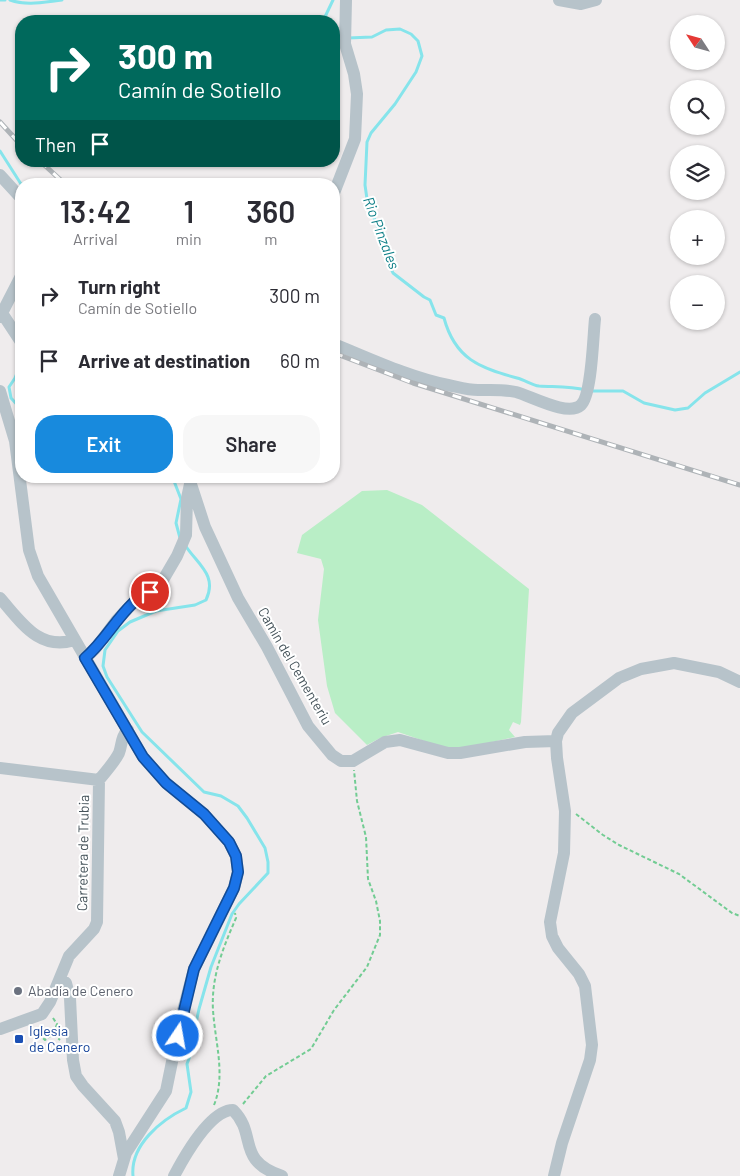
<!DOCTYPE html>
<html lang="en">
<head>
<meta charset="utf-8">
<style>
  body { margin:0; font-family:Barlow,sans-serif; background:#f7f7f7; color:#2b2b33; height:100vh; display:flex; flex-direction:column; font-size:19px; white-space:nowrap }
  * { box-sizing:border-box; margin:0 }
  p { font-size:16px; color:#7c7c81 }
  .icon { flex:none; width:28px; height:28px; fill:none; stroke:currentColor; stroke-width:2; stroke-linecap:round; stroke-linejoin:round }
  .map { position:relative; flex:1; overflow:hidden }
  .drawer { position:absolute; left:15px; top:178px; width:325px; height:305px; display:flex; flex-direction:column; background:#fff; border-radius:20px; box-shadow:0 1px 4px #0004 }
  .drawer>* { flex:none }
  .top-card { position:absolute; left:15px; top:15px; width:325px; height:152px; border-radius:20px; box-shadow:0 1px 4px #0004; background:#00695c; color:#fff; overflow:hidden }
  .needle { width:32px; rotate:306deg }
  .buttons { position:absolute; left:670px; top:15px; display:grid; gap:10px }
  .buttons a { display:grid; place-items:center; width:55px; height:55px; border-radius:50%; background:#fff; box-shadow:0 1px 4px #0004; font-size:25px }
  .pin { position:absolute; display:grid; place-items:center; width:42px; height:42px; color:#fff; margin:-21px; border:2px solid #fff; border-radius:50%; box-shadow:0 1px 5px #0007 }
  .me { position:absolute; width:55px; margin:-28px; rotate:12deg; stroke-linejoin:round; filter:drop-shadow(0 0 4px #0008) }
  .turn { display:flex; align-items:center; gap:18px; height:105px; padding:0 20px; font-size:22px }
  .turn .icon { width:65px; height:65px; stroke-width:2.5 }
  .turn b { display:block; font-size:35px; line-height:42px }
  .then { display:flex; align-items:center; height:48px; padding:0 20px; background:#0003; gap:10px; font-size:19px }
  .eta { display:flex; justify-content:space-evenly; align-items:center; height:85px; text-align:center }
  .eta b { font-size:30px; font-weight:600; line-height:35px }
  .primary-button { display:flex; gap:10px; margin-top:auto; padding:10px 20px }
  .primary-button a { flex:1; height:58px; border-radius:20px; background:#188add; color:#fff; font-size:20px; font-weight:600; line-height:58px; text-align:center }
  .primary-button a+a { background:#f7f7f7; color:#2b2b33 }
  ul { padding:0; list-style:none }
  li { display:flex; align-items:center; gap:15px; height:65px; padding:0 20px }
  li div { flex:1 }
  li b { display:block; font-size:19px }
  li em { font-style:normal }
  .map>svg:first-child { display:block }
  .green { fill:#b9eec6 }
  .lines { fill:none; stroke-linecap:round; stroke-linejoin:round }
  .stream { stroke:#86e4eb; stroke-width:3 }
  .path { stroke:#72cc93; stroke-width:2; stroke-dasharray:4 2.5; stroke-linecap:butt }
  .minor { stroke:#b7c3ca; stroke-width:12 }
  .rail-casing { stroke:#aeb3b7; stroke-width:5 }
  .rail { stroke:#fff; stroke-width:3; stroke-dasharray:9; stroke-linecap:butt }
  .route-casing { stroke:#114b97; stroke-width:12 }
  .route { stroke:#1a73e8; stroke-width:9 }
  .worship-dot { fill:#6b7280; stroke:#fff; stroke-width:2 }
  .transit-dot { fill:#1a4fb4; stroke:#fff; stroke-width:2 }
  .labels { text-anchor:middle; stroke-width:4; stroke-linejoin:round; paint-order:stroke }
  .street-label { font-size:14px; fill:#45535a; stroke:#fff }
  .worship-label { font-size:14px; fill:#5b616d; stroke:#fff; text-anchor:start }
  .transit-label { font-size:14px; fill:#164399; stroke:#fff; text-anchor:start }
  .water-label { font-size:15px; font-style:italic; fill:#0d7f87; stroke:#fff }
</style>
</head>
<body>
<div class="map">
<svg width="740" height="1176" viewBox="0 0 740 1176">
  <rect width="100%" height="100%" fill="#efeced"/>
  <path class="green" d="M 387,490 L 422,505 L 529,589 L 521,722 L 520,725 L 513,722 L 509,730 L 515,737 L 465,748 L 445,748 L 398,732 L 380,738 L 367,745 L 335,713 L 327,686 L 318,620 L 324,569 L 321,559 L 297,553 L 302,535 L 362,491 Z"/>
  <g class="lines">
    <path class="stream" d="M 0,0 L 5,0
      M 10,0 C 27,6 44,2 62,0
      M 323,21 L 333,0
      M 334,38 L 342,39
      M 348,38 L 372,37 L 386,30 L 400,29 L 411,34 L 418,41 L 422,56 L 416,72 L 395,104 L 371,133 L 367,142 L 365,185 L 368,206 L 377,224 L 381,246 L 393,273 L 424,297 L 430,300 L 436,315 L 444,318 C 455,359 480,368 517,378 C 525,380 532,385 539,386 C 555,387 570,386 586,390
      M 0,151 L 21,184
      M 21,312 L 21,319
      M 21,363 L 15,378 L 9,387 L 11,398 L 21,409
      M 592,391 L 623,391 L 644,403 L 675,410 L 688,408 L 705,393 L 740,372
      M 172,476 L 181,499 L 176,523 L 180,538
      M 133,1176 C 130,1145 161,1120 186,1108 L 191,1092 L 187,1064 L 194,1045 L 194,1032 L 199,1009 L 211,967 L 232,914 L 239,904 L 268,873 L 268,862 L 265,848 L 247,818 L 238,806 L 221,796 L 204,792 L 142,732 L 107,677 L 103,666 L 105,650 L 118,631 L 130,622 L 156,611 L 195,605 L 206,600 C 218,575 197,564 185,545"/>
    <path class="path" d="M 576,814 L 603,835 L 619,845 L 679,874 L 732,913 L 740,916
      M 53,1018 L 57,1024 L 53,1034
      M 34,1029 L 45,1040 L 53,1034 L 60,1040
      M 243,1104 L 266,1076 L 311,1049 L 334,1010 L 367,967 L 380,935 L 380,921 L 376,901 L 368,879 L 366,837 L 357,801 L 354,770
      M 214,1105 C 226,1075 215,1042 213,1010 C 211,977 223,948 236,918 L 235,913"/>
    <path class="minor" d="M 559,0 L 581,4 L 596,0
      M 0,175 L 21,198
      M 334,193 L 355,139 L 357,94 L 354,74 L 345,44 L 346,0
      M 2,313 L 21,342
      M 0,317 L 21,276
      M 334,344 C 371,359 409,377 448,385 C 458,387 468,390 478,390 C 491,390 503,389 516,392 C 531,396 568,417 581,405 C 592,395 593,336 595,319
      M 0,391 L 15,441 L 29,550 L 38,576 L 143,757 L 166,783 L 204,814 L 229,842 L 236,856 L 238,872 L 234,888 L 194,969 L 181,1018 L 166,1091 L 126,1153 L 119,1176
      M 190,481 L 205,527 L 238,598 L 267,647 L 308,726 L 332,755 L 341,761 L 353,761 L 385,742 L 400,740 L 448,753 L 460,753 L 525,742 L 556,741
      M 0,598 C 22,623 39,651 75,640
      M 85,658 L 95,649 L 116,621 L 135,601 L 150,592 L 163,580 L 177,556 L 186,535 L 187,498 L 190,484
      M 0,768 L 99,780
      M 61,979 L 66,983 L 70,998 L 73,1060 L 76,1076 L 83,1086 L 115,1121 L 119,1132 L 124,1159
      M 0,1029 L 42,1014 L 50,1002 L 69,956 L 94,929 L 97,922 L 99,780 C 106,771 114,763 119,753 C 122,745 121,736 128,730
      M 174,1176 C 184,1157 210,1110 233,1110 C 258,1135 235,1160 282,1176
      M 554,1176 L 562,1143 L 590,1060 L 592,1045 L 585,986 L 579,974 L 558,948 L 552,936 L 550,922 L 564,853 L 565,811 L 557,758 L 556,741 L 558,733 L 572,713 L 619,678 L 641,669 L 674,663 L 719,672 L 740,682"/>
    <defs>
      <path id="rail" d="M 0,122 L 21,145
        M 40,161 L 65,184
        M 334,353 L 413,383 L 740,485"/>
    </defs>
    <use href="#rail" class="rail-casing"/>
    <use href="#rail" class="rail"/>
  </g>
  <g class="lines">
    <defs>
      <path id="route" d="M 150,592 C 144,595 138,598 133,603 C 115,620 104,642 85,658 L 143,757 L 166,783 L 204,814 L 229,842 L 236,856 L 238,872 L 234,888 L 194,969 L 178,1036"/>
    </defs>
    <use href="#route" class="route-casing"/>
    <use href="#route" class="route"/>
  </g>
  <circle class="worship-dot" cx="18" cy="991" r="5"/>
  <rect class="transit-dot" x="14" y="1034" width="10" height="10" rx="2.5"/>
  <g class="labels">
    <g class="street-label">
      <text transform="translate(295 666) rotate(60)" y="5">Camín del Cementeriu</text>
      <text transform="translate(83 853) rotate(-89)" y="5">Carretera de Trubia</text>
    </g>
    <g class="worship-label">
      <text x="28" y="996">Abadía de Cenero</text>
    </g>
    <g class="transit-label">
      <text x="29" y="1036">Iglesia<tspan x="29" dy="16">de Cenero</tspan></text>
    </g>
    <g class="water-label">
      <text transform="translate(381 233) rotate(69)" y="5">Rio Pinzales</text>
    </g>
  </g>
</svg>
<div class="buttons">
<a><svg class="needle" viewBox="-14 -14 28 28"><path d="M0-13l5 13h-10z" fill="#e53935"/><path d="M0 13l5-13h-10z" fill="#7c7c81"/></svg></a>
<a><svg class="icon" aria-label="search" viewBox="0 0 24 24"><circle cx="10" cy="10" r="6"/><path d="M15 15l6 6"/></svg></a>
<a><svg class="icon" aria-label="layers" viewBox="0 0 24 24"><path d="M12 4l9 5-9 5-9-5zM3 14l9 5 9-5"/></svg></a>
<a>+</a>
<a>−</a>
</div>
<div class="pin" style="left:150px;top:592px;background:#d93025"><svg class="icon" aria-label="arrive" viewBox="0 0 24 24"><path d="M6 21V4h12l-3 4 3 4H6"/></svg></div>
<svg class="me" style="left:178px;top:1036px" viewBox="-20 -20 40 40"><circle r="17" fill="#1a73e8" stroke="#fff" stroke-width="3"/><path d="M0-11L8 9 0 5-8 9z" fill="#fff"/></svg>
<div class="top-card">
<div class="turn"><svg class="icon" aria-label="right" viewBox="0 0 24 24"><path d="M7 20v-9h11M14 6l5 5-5 5"/></svg><div><b>300 m</b>Camín de Sotiello</div></div>
<div class="then">Then<svg class="icon" aria-label="arrive" viewBox="0 0 24 24"><path d="M6 21V4h12l-3 4 3 4H6"/></svg></div>
</div>
<section class="drawer">
<div class="eta">
<div><b>13:42</b><p>Arrival</p></div>
<div><b>1</b><p>min</p></div>
<div><b>360</b><p>m</p></div>
</div>
<ul>
<li><svg class="icon" aria-label="right" viewBox="0 0 24 24"><path d="M7 20v-9h11M14 6l5 5-5 5"/></svg><div><b>Turn right</b><p>Camín de Sotiello</p></div><em>300 m</em></li>
<li><svg class="icon" aria-label="arrive" viewBox="0 0 24 24"><path d="M6 21V4h12l-3 4 3 4H6"/></svg><div><b>Arrive at destination</b></div><em>60 m</em></li>
</ul>
<div class="primary-button"><a>Exit</a><a>Share</a></div>
</section>
</div>
</body>
</html>
